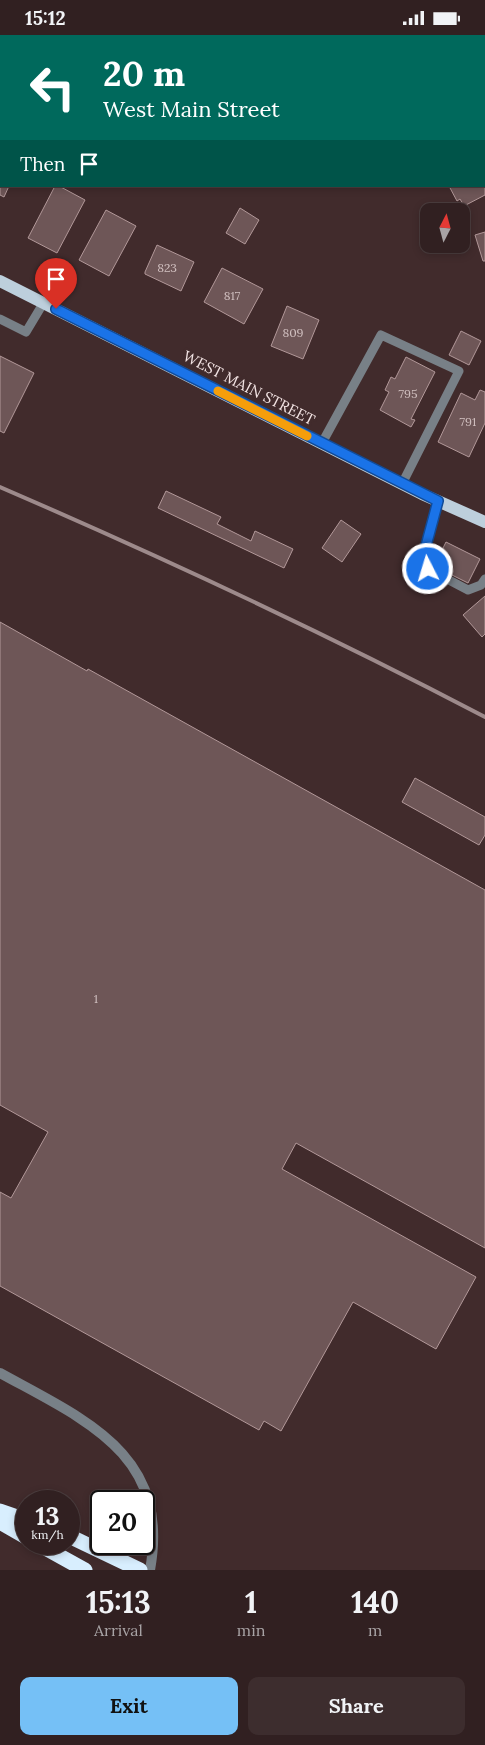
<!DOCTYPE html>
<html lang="en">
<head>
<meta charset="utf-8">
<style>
  body { margin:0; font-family:Lora,serif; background:#3d2d2e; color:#f1f3f6; height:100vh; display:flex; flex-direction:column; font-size:19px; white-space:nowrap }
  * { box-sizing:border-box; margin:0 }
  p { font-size:16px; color:#a8a3a5 }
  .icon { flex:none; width:28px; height:28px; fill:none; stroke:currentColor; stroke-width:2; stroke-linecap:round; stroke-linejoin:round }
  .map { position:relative; height:1535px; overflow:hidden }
  .panel { display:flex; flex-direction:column; background:#312021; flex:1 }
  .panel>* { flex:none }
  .hud { position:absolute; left:0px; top:0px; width:485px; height:152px; box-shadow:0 2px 8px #0003,0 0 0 1px #4c3e3f; background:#00695c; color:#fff; overflow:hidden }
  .needle { width:32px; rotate:6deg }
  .fabs { position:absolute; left:420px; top:168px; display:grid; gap:10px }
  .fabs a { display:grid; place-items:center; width:50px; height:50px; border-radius:10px; background:#312021; box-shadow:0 2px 8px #0003,0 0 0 1px #4c3e3f; font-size:25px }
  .speed { position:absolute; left:15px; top:1455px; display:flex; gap:10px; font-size:25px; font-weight:700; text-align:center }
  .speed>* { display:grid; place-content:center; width:65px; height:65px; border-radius:50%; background:#312021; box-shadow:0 2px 8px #0003,0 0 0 1px #4c3e3f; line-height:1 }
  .speed small { font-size:12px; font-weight:400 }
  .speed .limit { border:2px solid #111; border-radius:8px; background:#fff; color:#111 }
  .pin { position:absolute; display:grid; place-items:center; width:42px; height:42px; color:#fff; margin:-51px -21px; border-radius:50% 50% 50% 0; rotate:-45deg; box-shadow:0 0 5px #0007 }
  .pin .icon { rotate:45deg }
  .me { position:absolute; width:55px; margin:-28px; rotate:355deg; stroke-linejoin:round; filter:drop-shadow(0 0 4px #0008) }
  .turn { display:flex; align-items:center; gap:18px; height:105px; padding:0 20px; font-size:22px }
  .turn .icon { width:65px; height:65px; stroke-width:2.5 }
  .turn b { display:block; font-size:35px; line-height:42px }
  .then { display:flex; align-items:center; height:48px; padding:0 20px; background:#0003; gap:10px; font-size:19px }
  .eta { display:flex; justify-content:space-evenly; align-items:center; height:85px; text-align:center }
  .eta b { font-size:30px; font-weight:800; line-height:35px }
  .button { display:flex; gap:10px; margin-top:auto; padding:10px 20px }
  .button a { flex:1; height:58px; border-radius:10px; background:#75c0f6; color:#111; font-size:20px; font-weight:800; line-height:58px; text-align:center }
  .button a+a { background:#3d2d2e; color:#f1f3f6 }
  .status { display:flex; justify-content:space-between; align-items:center; height:35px; padding:0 25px; background:#312021; direction:ltr }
  .status svg { height:14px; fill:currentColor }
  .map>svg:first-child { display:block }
  .building { fill:#6e5657; stroke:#b29899 }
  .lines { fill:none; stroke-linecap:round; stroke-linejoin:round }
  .service { stroke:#788087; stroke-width:9 }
  .minor { stroke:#788087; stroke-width:10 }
  .secondary { stroke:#9facb7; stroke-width:10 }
  .primary { stroke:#bdcfdc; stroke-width:12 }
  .motorway { stroke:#d8eefe; stroke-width:15 }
  .rail { stroke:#9d8a8b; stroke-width:4 }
  .route-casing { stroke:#114b97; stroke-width:12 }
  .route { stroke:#1a73e8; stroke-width:9 }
  .slow { stroke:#f59e0b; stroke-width:9 }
  .labels { text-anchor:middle; stroke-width:5; stroke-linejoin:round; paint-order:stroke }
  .number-label { font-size:12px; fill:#d1c0c0 }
  .street-label { font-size:15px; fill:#f2e3e3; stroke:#412b2c }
</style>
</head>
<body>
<div class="status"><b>15:12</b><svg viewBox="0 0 49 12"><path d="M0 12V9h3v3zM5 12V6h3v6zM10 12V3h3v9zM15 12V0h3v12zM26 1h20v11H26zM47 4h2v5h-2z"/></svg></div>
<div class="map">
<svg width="485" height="1535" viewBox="0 0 485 1535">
  <rect width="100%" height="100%" fill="#412b2c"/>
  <path class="building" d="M 0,128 L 1,151 L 9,151 L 4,162 L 0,160 Z
    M 485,135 L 485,160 L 464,171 L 460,164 L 457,166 L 449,151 L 484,151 Z
    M 55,151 L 59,151 L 85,165 L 57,218 L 28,203 Z
    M 240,173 L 259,185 L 245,209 L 226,198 Z
    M 106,175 L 136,191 L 109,241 L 79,225 Z
    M 485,197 L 485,226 L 483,226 L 475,200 Z
    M 157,210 L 194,227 L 181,256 L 145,239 L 145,237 Z
    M 222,233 L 263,254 L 244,289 L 204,267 Z
    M 287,271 L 319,285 L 303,324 L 271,311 Z
    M 461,296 L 481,306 L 469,330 L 449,320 Z
    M 0,321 L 34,338 L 4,398 L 0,396 Z
    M 406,322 L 435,337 L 411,384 L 415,385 L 411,392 L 380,375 L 389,357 L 385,355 L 391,342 L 395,344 Z
    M 480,355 L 485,357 L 485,388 L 469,422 L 438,407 L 461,358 L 475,365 Z
    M 166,456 L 221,482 L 217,489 L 251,506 L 255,496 L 293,514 L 284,533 L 158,473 Z
    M 341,485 L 361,499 L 342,527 L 322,513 Z
    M 446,507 L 480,524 L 468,548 L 434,531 Z
    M 485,561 L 485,599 L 482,602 L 463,580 Z
    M 0,587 L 87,636 L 88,634 L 485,855 L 485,1213 L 296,1108 L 282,1134 L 476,1242 L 436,1314 L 353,1267 L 281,1396 L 264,1386 L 259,1395 L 0,1251 L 0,1157 L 11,1163 L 48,1097 L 0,1070 Z
    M 415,743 L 485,782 L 485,800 L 479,810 L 402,767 Z"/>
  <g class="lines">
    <path class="service" d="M 0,284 L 26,297 L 44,267
      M 322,408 L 381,300 L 459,336 L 402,449
      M 438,466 L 423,522 L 428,534 L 468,555 L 481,550 L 485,544"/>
    <path class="minor" d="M 15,1 L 16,0
      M 0,25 L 1,23
      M 0,1338 C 85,1385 171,1419 150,1535"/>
    <path class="secondary" d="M 466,0 L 467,1
      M 484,22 L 485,24"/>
    <path class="primary" d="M 0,246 L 422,459 L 485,487"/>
    <path class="motorway" d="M 0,1476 L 26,1485
      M 0,1487 L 26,1502
      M 69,1501 L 140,1535
      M 38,1509 L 85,1535"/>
    <path class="rail" d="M 0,452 C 164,523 327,599 485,682"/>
  </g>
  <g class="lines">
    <defs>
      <path id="route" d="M 56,274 L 438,466 L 423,522 L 428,534"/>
    </defs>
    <use href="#route" class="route-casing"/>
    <use href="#route" class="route"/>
    <path class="slow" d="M 218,356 L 307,401"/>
  </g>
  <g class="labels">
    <g class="number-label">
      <text x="167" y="237">823</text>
      <text x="232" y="265">817</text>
      <text x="293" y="302">809</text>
      <text x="408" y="363">795</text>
      <text x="468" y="391">791</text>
      <text x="96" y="968">1</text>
    </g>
    <g class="street-label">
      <text transform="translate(249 353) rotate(27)" y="5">WEST MAIN STREET</text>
    </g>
  </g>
</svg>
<div class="fabs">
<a><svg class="needle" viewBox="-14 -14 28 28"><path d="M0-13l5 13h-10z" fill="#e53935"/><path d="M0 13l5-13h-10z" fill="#a8a3a5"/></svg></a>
</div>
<div class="speed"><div>13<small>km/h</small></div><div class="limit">20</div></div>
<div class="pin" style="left:56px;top:274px;background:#d93025"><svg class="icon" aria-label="arrive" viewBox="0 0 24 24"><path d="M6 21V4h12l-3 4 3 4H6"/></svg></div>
<svg class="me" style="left:428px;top:534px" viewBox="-20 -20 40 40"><circle r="17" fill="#1a73e8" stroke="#fff" stroke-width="3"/><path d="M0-11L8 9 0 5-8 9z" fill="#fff"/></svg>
<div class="hud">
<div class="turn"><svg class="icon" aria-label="left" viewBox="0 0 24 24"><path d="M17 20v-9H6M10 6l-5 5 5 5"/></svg><div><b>20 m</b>West Main Street</div></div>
<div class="then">Then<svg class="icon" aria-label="arrive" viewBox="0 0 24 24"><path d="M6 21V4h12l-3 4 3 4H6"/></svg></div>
</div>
</div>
<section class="panel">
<div class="eta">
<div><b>15:13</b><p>Arrival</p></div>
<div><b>1</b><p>min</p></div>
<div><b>140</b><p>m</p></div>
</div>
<div class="button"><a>Exit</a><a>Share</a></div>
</section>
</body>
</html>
